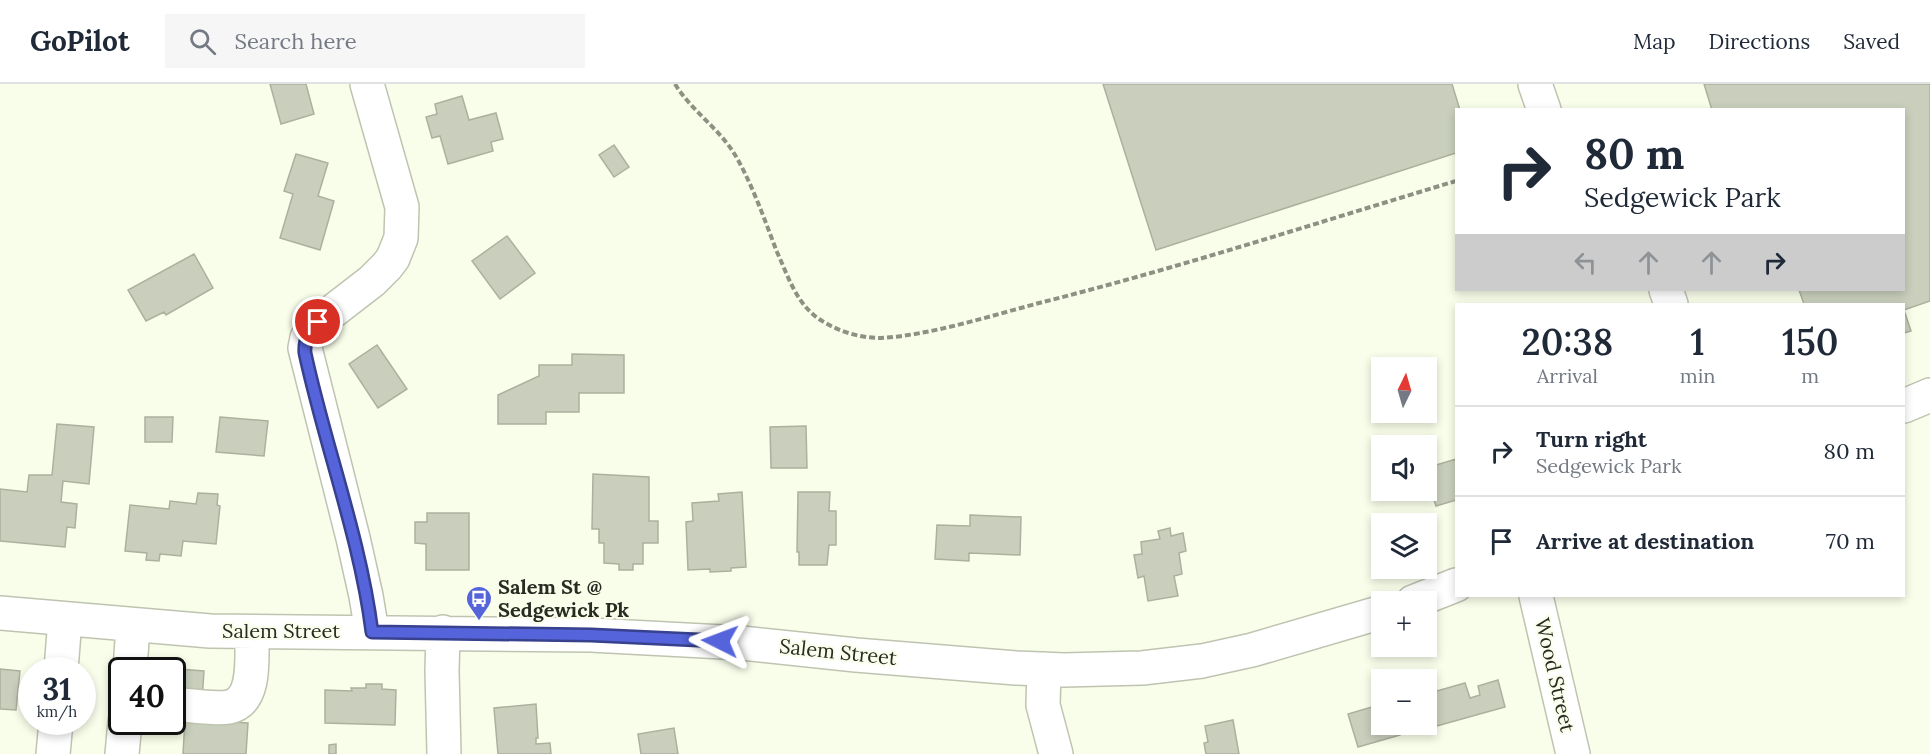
<!DOCTYPE html>
<html lang="en">
<head>
<meta charset="utf-8">
<style>
  body { margin:0; font-family:Lora,serif; background:#f6f6f7; color:#1f2937; height:100vh; display:flex; flex-direction:column; font-size:22px; white-space:nowrap }
  * { box-sizing:border-box; margin:0 }
  p { font-size:20px; color:#747a83 }
  .icon { flex:none; width:33px; height:33px; fill:none; stroke:currentColor; stroke-width:2; stroke-linecap:round; stroke-linejoin:round }
  .map { position:relative; flex:1; overflow:hidden }
  .sheet { position:absolute; left:1455px; top:219px; width:450px; height:294px; display:flex; flex-direction:column; background:#fff; border-radius:0px; box-shadow:0 3px 9px #0003 }
  .sheet>* { flex:none }
  .hud { position:absolute; left:1455px; top:24px; width:450px; height:183px; border-radius:0px; box-shadow:0 3px 9px #0003; background:#fff; color:#1f2937; overflow:hidden }
  .needle { width:39px; rotate:5deg }
  .buttons { position:absolute; left:1371px; top:273px; display:grid; gap:12px }
  .buttons a { display:grid; place-items:center; width:66px; height:66px; border-radius:0px; background:#fff; box-shadow:0 3px 9px #0003; font-size:30px }
  .speed { position:absolute; left:18px; top:573px; display:flex; gap:12px; font-size:30px; font-weight:700; text-align:center }
  .speed>* { display:grid; place-content:center; width:78px; height:78px; border-radius:50%; background:#fff; box-shadow:0 3px 9px #0003; line-height:1 }
  .speed small { font-size:15px; font-weight:400 }
  .speed .limit { border:3px solid #111; border-radius:9px; background:#fff; color:#111 }
  .pin { position:absolute; display:grid; place-items:center; width:51px; height:51px; color:#fff; margin:-26px; border:3px solid #fff; border-radius:50%; box-shadow:0 2px 6px #0007 }
  .me { position:absolute; width:66px; margin:-33px; rotate:273deg; stroke-linejoin:round; filter:drop-shadow(0 0 4px #0008) }
  .turn { display:flex; align-items:center; gap:21px; height:126px; padding:0 30px; font-size:27px }
  .turn .icon { width:78px; height:78px; stroke-width:2.5 }
  .turn b { display:block; font-size:42px; line-height:51px }
  .lanes { display:flex; align-items:center; height:57px; padding:0 30px; background:#0003; justify-content:center; gap:30px; direction:ltr }
  .lanes .off { opacity:.35 }
  .eta { display:flex; justify-content:space-evenly; align-items:center; height:102px; text-align:center }
  .eta b { font-size:36px; font-weight:600; line-height:42px }
  ul { padding:0; list-style:none }
  li { display:flex; align-items:center; gap:18px; height:90px; padding:0 30px; border-top:2px solid #e0e1e3 }
  li div { flex:1 }
  li b { display:block; font-size:22px }
  li em { font-style:normal }
  header { display:flex; align-items:center; gap:36px; box-sizing:border-box; height:84px; padding:0 30px; background:#fff; border-bottom:2px solid #e0e1e3 }
  header strong { font-size:28px }
  nav { display:flex; gap:33px; margin-inline-start:auto; font-size:21px }
  .search { width:420px; height:54px; background:#f6f6f7; display:flex; align-items:center; gap:15px; box-sizing:border-box; padding:0 21px; border-radius:0px; color:#747a83; font-size:22px }
  .map>svg:first-child { display:block }
  .building { fill:#c9cfbc; stroke:#acb19e; stroke-width:1.5 }
  .lines { fill:none; stroke-linecap:round; stroke-linejoin:round }
  .minor-casing { stroke:#bfc4b1; stroke-width:36 }
  .path { stroke:#8d9183; stroke-width:4; stroke-dasharray:6 3; stroke-linecap:butt }
  .minor { stroke:#fff; stroke-width:33 }
  .route-casing { stroke:#37418e; stroke-width:15 }
  .route { stroke:#5564da; stroke-width:10 }
  .labels { text-anchor:middle; stroke-width:4.5; stroke-linejoin:round; paint-order:stroke }
  .poi-label { font-size:20px; font-weight:bold; fill:#292b23; stroke:#f9feeb; text-anchor:start }
  .street-label { font-size:20px; fill:#292b23; stroke:#f9feeb }
</style>
</head>
<body>
<header>
<strong>GoPilot</strong>
<div class="search"><svg class="icon" aria-label="search" viewBox="0 0 24 24"><circle cx="10" cy="10" r="6"/><path d="M15 15l6 6"/></svg>Search here</div>
<nav><a>Map</a><a>Directions</a><a>Saved</a></nav>
</header>
<div class="map">
<svg width="1930" height="670" viewBox="0 0 1930 670">
  <rect width="100%" height="100%" fill="#f9feeb"/>
  <path class="building" d="M 270,0 L 306,0 L 314,30 L 281,40 Z
    M 1103,0 L 1452,0 L 1460,26 L 1456,26 L 1456,69 L 1156,166 Z
    M 1704,0 L 1930,0 L 1930,217 L 1904,226 L 1904,220 L 1804,220 L 1799,206 L 1904,206 L 1904,26 L 1712,26 Z
    M 462,12 L 469,36 L 496,29 L 503,55 L 491,58 L 493,67 L 448,80 L 440,52 L 432,54 L 426,33 L 437,30 L 435,20 Z
    M 614,61 L 629,83 L 614,93 L 599,71 Z
    M 296,70 L 328,79 L 318,112 L 334,117 L 320,166 L 280,154 L 293,110 L 284,107 Z
    M 507,152 L 535,189 L 500,215 L 472,177 Z
    M 194,170 L 213,204 L 166,231 L 164,228 L 146,237 L 128,206 Z
    M 1904,226 L 1911,247 L 1904,249 Z
    M 377,261 L 407,305 L 378,324 L 349,280 Z
    M 572,270 L 624,271 L 624,309 L 579,309 L 579,328 L 546,328 L 546,340 L 498,340 L 498,311 L 539,292 L 539,281 L 572,281 Z
    M 145,333 L 173,333 L 172,358 L 145,358 Z
    M 220,333 L 268,337 L 264,372 L 216,368 Z
    M 57,340 L 94,343 L 89,400 L 63,397 L 61,418 L 77,420 L 75,444 L 67,443 L 65,463 L 0,457 L 0,405 L 27,408 L 29,391 L 52,391 Z
    M 806,342 L 807,384 L 771,384 L 770,343 Z
    M 1456,375 L 1456,417 L 1456,416 L 1436,422 L 1426,392 L 1426,384 Z
    M 593,390 L 649,393 L 649,437 L 658,437 L 658,459 L 643,459 L 643,480 L 633,480 L 633,486 L 619,486 L 619,480 L 604,479 L 604,459 L 599,459 L 599,445 L 592,445 Z
    M 742,408 L 746,483 L 731,484 L 731,487 L 710,488 L 710,485 L 688,486 L 686,438 L 693,437 L 692,419 L 719,417 L 718,410 Z
    M 798,408 L 830,408 L 829,427 L 836,427 L 836,461 L 829,461 L 827,481 L 799,481 L 799,468 L 797,468 Z
    M 198,409 L 218,410 L 217,421 L 220,422 L 216,460 L 183,457 L 181,472 L 160,470 L 159,477 L 146,476 L 147,469 L 125,467 L 130,421 L 169,425 L 170,417 L 196,420 Z
    M 427,429 L 469,429 L 469,486 L 426,486 L 426,460 L 415,459 L 415,438 L 427,438 Z
    M 970,431 L 1021,433 L 1020,471 L 969,469 L 969,477 L 935,475 L 937,441 L 970,442 Z
    M 1170,444 L 1171,452 L 1183,449 L 1186,467 L 1179,469 L 1182,490 L 1174,492 L 1178,512 L 1148,517 L 1144,492 L 1138,494 L 1134,471 L 1142,470 L 1141,458 L 1160,455 L 1158,447 Z
    M 166,584 L 204,587 L 202,617 L 172,615 L 172,586 L 166,586 Z
    M 0,585 L 20,587 L 16,626 L 0,625 Z
    M 1498,596 L 1505,623 L 1433,643 L 1426,620 L 1426,610 L 1465,599 L 1470,614 L 1480,611 L 1478,602 Z
    M 366,600 L 382,600 L 382,605 L 396,606 L 395,641 L 325,639 L 325,606 L 352,607 L 351,604 L 366,604 Z
    M 536,620 L 538,654 L 536,654 L 536,660 L 550,659 L 551,670 L 498,670 L 494,624 Z
    M 1382,620 L 1382,640 L 1397,640 L 1400,651 L 1358,663 L 1348,630 Z
    M 185,635 L 248,639 L 246,670 L 183,670 Z
    M 1233,636 L 1239,670 L 1206,670 L 1204,659 L 1208,658 L 1205,642 Z
    M 674,644 L 678,670 L 641,670 L 638,650 Z
    M 336,660 L 336,670 L 329,670 L 329,661 Z"/>
  <g class="lines">
    <defs>
      <path id="minor" d="M 367,0 L 402,123 L 401,154 L 393,174 L 387,182 L 372,197 L 315,241 L 307,254 L 305,264 L 353,454 L 366,512 L 372,548
        M 1535,0 L 1544,26
        M 1666,206 L 1671,220
        M 1904,322 L 1930,311
        M 1536,512 L 1573,670
        M 1413,518 L 1456,501
        M 0,529 L 210,547 L 591,551 L 742,559 L 856,571 L 1016,584 L 1064,586 L 1142,584 L 1202,577 L 1252,566 L 1382,528
        M 443,548 L 442,587 L 444,670
        M 1044,585 L 1043,621 L 1056,670
        M 61,586 L 65,535
        M 130,586 L 133,541
        M 172,620 C 189,621 213,626 229,623 C 258,617 251,569 252,548
        M 53,670 L 56,638
        M 122,670 L 125,638"/>
    </defs>
    <use href="#minor" class="minor-casing"/>
    <path class="path" d="M 675,0 C 692,28 722,46 738,76 C 754,105 765,137 777,168 C 788,192 796,219 819,235 C 837,247 859,254 881,254 C 932,251 993,231 1043,218 C 1182,183 1319,138 1456,97"/>
    <use href="#minor" class="minor"/>
  </g>
  <g class="lines">
    <defs>
      <path id="route" d="M 318,238 C 309,246 304,257 305,269 C 325,362 360,453 372,548 L 591,551 L 720,557"/>
    </defs>
    <use href="#route" class="route-casing"/>
    <use href="#route" class="route"/>
  </g>
  <defs>
    <symbol id="bus-pin" viewBox="-11 -11 22 30"><path d="M0 17L-7.5 6A9.5 9.5 0 1 1 7.5 6Z" fill="#5564da" stroke="#f9feeb"/><path d="M-5-6H5V4H4V6H2V4H-2V6H-4V4H-5ZM-3.5-4V0h7V-4ZM-3.5 1.2v1.5H-2V1.2ZM2 1.2v1.5H3.5V1.2Z" fill="#fff"/></symbol>
  </defs>
  <g fill-rule="evenodd">
    <use href="#bus-pin" x="464" y="500" width="30" height="40"/>
  </g>
  <g class="labels">
    <g class="poi-label">
      <text x="498" y="510">Salem St @<tspan x="498" dy="23">Sedgewick Pk</tspan></text>
    </g>
    <g class="street-label">
      <text x="281" y="554">Salem Street</text>
      <text transform="translate(838 568) rotate(6)" y="7">Salem Street</text>
      <text transform="translate(1555 591) rotate(77)" y="7">Wood Street</text>
    </g>
  </g>
</svg>
<div class="buttons">
<a><svg class="needle" viewBox="-14 -14 28 28"><path d="M0-13l5 13h-10z" fill="#e53935"/><path d="M0 13l5-13h-10z" fill="#747a83"/></svg></a>
<a><svg class="icon" aria-label="sound" viewBox="0 0 24 24"><path d="M4 9h4l5-4v14l-5-4H4zM17 9q2 3 0 6"/></svg></a>
<a><svg class="icon" aria-label="layers" viewBox="0 0 24 24"><path d="M12 4l9 5-9 5-9-5zM3 14l9 5 9-5"/></svg></a>
<a>+</a>
<a>−</a>
</div>
<div class="speed"><div>31<small>km/h</small></div><div class="limit">40</div></div>
<div class="pin" style="left:318px;top:238px;background:#d93025"><svg class="icon" aria-label="arrive" viewBox="0 0 24 24"><path d="M6 21V4h12l-3 4 3 4H6"/></svg></div>
<svg class="me" style="left:720px;top:557px" viewBox="-20 -20 40 40"><path d="M0-17L14 15 0 8-14 15z" fill="#5564da" stroke="#fff" stroke-width="4"/></svg>
<div class="hud">
<div class="turn"><svg class="icon" aria-label="right" viewBox="0 0 24 24"><path d="M7 20v-9h11M14 6l5 5-5 5"/></svg><div><b>80 m</b>Sedgewick Park</div></div>
<div class="lanes"><svg class="icon off" aria-label="left" viewBox="0 0 24 24"><path d="M17 20v-9H6M10 6l-5 5 5 5"/></svg><svg class="icon off" aria-label="ahead" viewBox="0 0 24 24"><path d="M12 20V5M6 11l6-6 6 6"/></svg><svg class="icon off" aria-label="ahead" viewBox="0 0 24 24"><path d="M12 20V5M6 11l6-6 6 6"/></svg><svg class="icon" aria-label="right" viewBox="0 0 24 24"><path d="M7 20v-9h11M14 6l5 5-5 5"/></svg></div>
</div>
<section class="sheet">
<div class="eta">
<div><b>20:38</b><p>Arrival</p></div>
<div><b>1</b><p>min</p></div>
<div><b>150</b><p>m</p></div>
</div>
<ul>
<li><svg class="icon" aria-label="right" viewBox="0 0 24 24"><path d="M7 20v-9h11M14 6l5 5-5 5"/></svg><div><b>Turn right</b><p>Sedgewick Park</p></div><em>80 m</em></li>
<li><svg class="icon" aria-label="arrive" viewBox="0 0 24 24"><path d="M6 21V4h12l-3 4 3 4H6"/></svg><div><b>Arrive at destination</b></div><em>70 m</em></li>
</ul>
</section>
</div>
</body>
</html>
